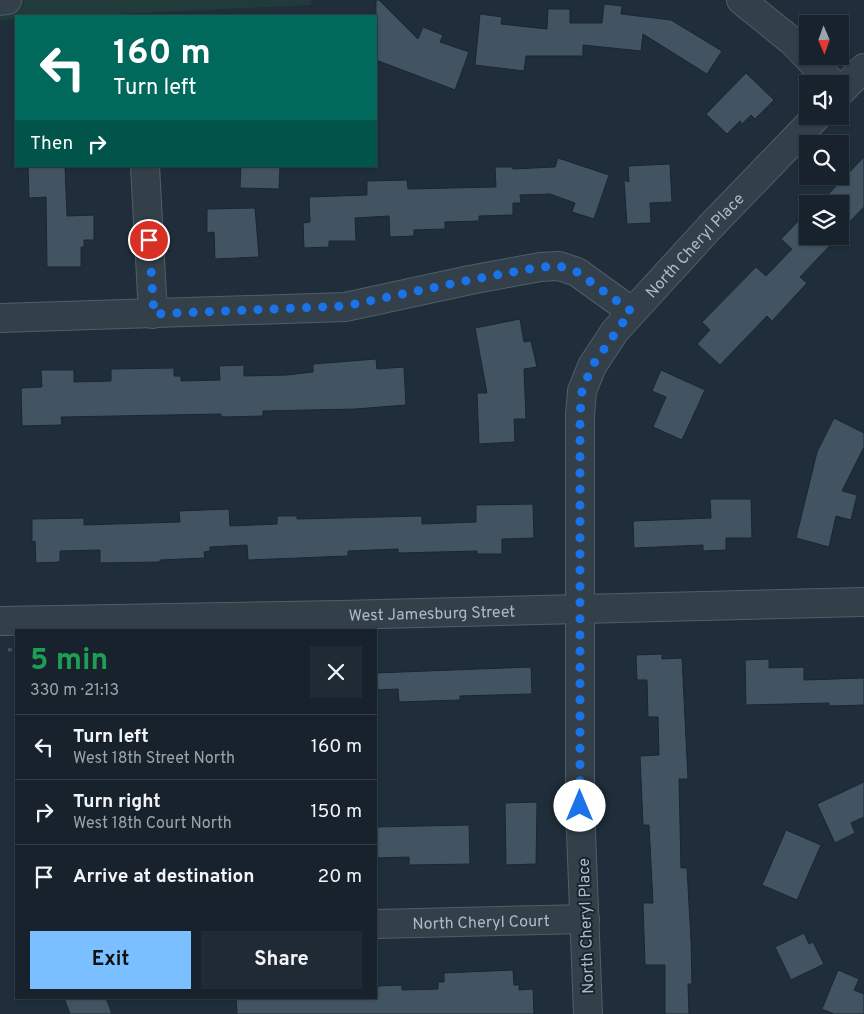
<!DOCTYPE html>
<html lang="en">
<head>
<meta charset="utf-8">
<style>
  body { margin:0; font-family:Overpass,sans-serif; background:#202a34; color:#f1f3f6; height:100vh; display:flex; flex-direction:column; font-size:19px; white-space:nowrap }
  * { box-sizing:border-box; margin:0 }
  p { font-size:16px; color:#9ea4a9 }
  .icon { flex:none; width:28px; height:28px; fill:none; stroke:currentColor; stroke-width:2; stroke-linecap:round; stroke-linejoin:round }
  .map { position:relative; flex:1; overflow:hidden }
  .side { position:absolute; left:15px; top:629px; width:362px; height:370px; display:flex; flex-direction:column; background:#17222c; border-radius:0px; box-shadow:0 1px 4px #0004,0 0 0 1px #363f48 }
  .side>* { flex:none }
  .guide { position:absolute; left:15px; top:15px; width:362px; height:152px; border-radius:0px; box-shadow:0 1px 4px #0004,0 0 0 1px #363f48; background:#00695c; color:#fff; overflow:hidden }
  .needle { width:32px; rotate:178deg }
  .controls { position:absolute; left:799px; top:15px; display:grid; gap:10px }
  .controls a { display:grid; place-items:center; width:50px; height:50px; border-radius:0px; background:#17222c; box-shadow:0 1px 4px #0004,0 0 0 1px #363f48; font-size:25px }
  .pin { position:absolute; display:grid; place-items:center; width:42px; height:42px; color:#fff; margin:-21px; border:2px solid #fff; border-radius:50%; box-shadow:0 1px 5px #0007 }
  .me { position:absolute; width:55px; margin:-28px; rotate:0deg; stroke-linejoin:round; filter:drop-shadow(0 0 4px #0008) }
  .turn { display:flex; align-items:center; gap:18px; height:105px; padding:0 15px; font-size:22px }
  .turn .icon { width:65px; height:65px; stroke-width:2.5 }
  .turn b { display:block; font-size:35px; line-height:42px }
  .then { display:flex; align-items:center; height:48px; padding:0 15px; background:#0003; gap:10px; font-size:19px }
  .round { display:grid; place-items:center; flex:none; width:52px; height:52px; border-radius:0px; background:#202a34 }
  .overview { display:flex; align-items:center; justify-content:space-between; height:85px; padding:0 15px }
  h1 { font-size:30px; font-weight:700; line-height:38px; color:#1e9e55 }
  .button { display:flex; gap:10px; margin-top:auto; padding:10px 15px }
  .button a { flex:1; height:58px; border-radius:0px; background:#7abfff; color:#111; font-size:20px; font-weight:700; line-height:58px; text-align:center }
  .button a+a { background:#202a34; color:#f1f3f6 }
  ul { padding:0; list-style:none }
  li { display:flex; align-items:center; gap:15px; height:65px; padding:0 15px; border-top:1px solid #363f48 }
  li div { flex:1 }
  li b { display:block; font-size:19px }
  li em { font-style:normal }
  .map>svg:first-child { display:block }
  .green { fill:#213b3b }
  .building { fill:#425462; stroke:#1a2731 }
  .lines { fill:none; stroke-linecap:round; stroke-linejoin:round }
  .minor-casing { stroke:#505e68; stroke-width:30 }
  .path { stroke:#3f5757; stroke-width:3; stroke-dasharray:4 4; stroke-linecap:butt }
  .minor { stroke:#33404a; stroke-width:28 }
  .route { stroke:#1a73e8; stroke-width:9; stroke-dasharray:0 16.2 }
  .labels { text-anchor:middle; stroke-width:4; stroke-linejoin:round; paint-order:stroke }
  .street-label { font-size:16px; fill:#adbbc7; stroke:#18252f }
</style>
</head>
<body>
<div class="map">
<svg width="864" height="1014" viewBox="0 0 864 1014">
  <rect width="100%" height="100%" fill="#1f2e3a"/>
  <path class="green" d="M 0,0 L 311,0 L 311,5 L 79,16 L 16,16 L 16,19 L 0,20 Z"/>
  <path class="building" d="M 376,0 L 379,0 L 418,39 L 423,27 L 443,35 L 440,42 L 469,52 L 455,90 L 376,60 Z
    M 604,4 L 622,6 L 621,14 L 671,20 L 722,51 L 707,74 L 643,34 L 641,51 L 583,45 L 583,56 L 526,56 L 524,71 L 475,65 L 480,14 L 502,17 L 501,24 L 547,29 L 548,9 L 570,9 L 570,23 L 602,23 Z
    M 746,73 L 774,100 L 755,119 L 751,115 L 742,124 L 740,121 L 727,134 L 706,114 Z
    M 864,157 L 864,207 L 840,232 L 840,204 L 819,204 Z
    M 558,158 L 609,175 L 594,219 L 572,212 L 575,203 L 550,194 L 520,195 L 521,203 L 513,203 L 513,215 L 479,216 L 479,221 L 445,222 L 445,229 L 414,230 L 414,236 L 390,237 L 389,216 L 355,218 L 356,241 L 329,241 L 329,247 L 304,248 L 303,223 L 310,222 L 309,197 L 367,195 L 367,181 L 407,180 L 408,189 L 496,187 L 495,167 L 512,167 L 513,169 L 555,167 Z
    M 670,164 L 672,202 L 650,203 L 651,223 L 627,224 L 624,180 L 629,182 L 628,166 Z
    M 28,166 L 65,166 L 67,216 L 94,215 L 94,240 L 84,240 L 84,247 L 81,247 L 81,267 L 47,267 L 46,197 L 29,198 Z
    M 241,166 L 280,166 L 279,189 L 240,188 Z
    M 255,208 L 259,257 L 215,259 L 214,232 L 207,233 L 207,209 Z
    M 808,211 L 808,236 L 839,236 L 800,277 L 807,283 L 772,321 L 767,316 L 720,365 L 697,344 L 710,330 L 702,322 L 756,267 L 766,276 L 792,249 L 781,239 Z
    M 520,319 L 524,342 L 531,341 L 537,367 L 524,369 L 526,419 L 514,419 L 515,442 L 479,444 L 477,393 L 487,393 L 475,328 Z
    M 376,359 L 377,369 L 404,367 L 406,405 L 355,409 L 263,411 L 263,416 L 221,417 L 221,414 L 61,417 L 62,425 L 22,426 L 21,388 L 42,387 L 41,370 L 74,370 L 74,382 L 111,381 L 111,369 L 174,368 L 174,376 L 181,376 L 181,381 L 220,380 L 219,366 L 244,365 L 244,376 L 287,375 L 313,372 L 313,364 Z
    M 661,370 L 705,390 L 682,440 L 653,427 L 666,397 L 652,391 Z
    M 834,418 L 864,433 L 864,447 L 842,491 L 857,495 L 851,520 L 836,516 L 829,547 L 796,538 L 817,452 Z
    M 710,499 L 751,499 L 752,538 L 726,538 L 726,550 L 703,551 L 703,545 L 634,548 L 633,521 L 711,518 Z
    M 533,504 L 534,538 L 502,539 L 502,554 L 477,554 L 477,551 L 398,553 L 398,549 L 348,551 L 348,556 L 248,560 L 247,545 L 210,547 L 210,551 L 204,552 L 205,558 L 160,560 L 160,562 L 100,563 L 100,550 L 60,551 L 60,562 L 36,563 L 35,541 L 32,542 L 32,519 L 84,518 L 84,525 L 180,522 L 179,511 L 229,509 L 230,526 L 277,524 L 277,516 L 297,516 L 297,519 L 422,516 L 422,524 L 476,522 L 476,505 Z
    M 662,654 L 662,659 L 682,658 L 688,779 L 679,779 L 681,868 L 687,868 L 691,941 L 692,984 L 688,984 L 689,1014 L 665,1014 L 665,965 L 645,965 L 643,903 L 653,903 L 649,825 L 643,825 L 640,756 L 659,755 L 658,717 L 648,717 L 647,680 L 637,680 L 636,655 Z
    M 769,659 L 769,668 L 804,667 L 804,680 L 864,678 L 864,705 L 829,706 L 829,703 L 746,705 L 745,660 Z
    M 531,667 L 532,694 L 460,696 L 460,700 L 399,702 L 398,689 L 376,690 L 376,673 Z
    M 864,782 L 864,817 L 851,823 L 855,833 L 835,843 L 817,804 Z
    M 537,802 L 536,864 L 506,865 L 505,803 Z
    M 469,825 L 470,864 L 409,865 L 409,857 L 376,858 L 376,827 Z
    M 786,830 L 821,845 L 797,900 L 762,885 Z
    M 804,933 L 809,944 L 813,942 L 824,964 L 791,980 L 775,947 Z
    M 513,970 L 514,985 L 519,985 L 519,990 L 533,989 L 534,1014 L 237,1014 L 236,998 L 376,998 L 378,986 L 402,985 L 402,990 L 438,989 L 438,982 L 444,982 L 444,973 Z
    M 838,970 L 859,979 L 854,990 L 864,994 L 864,1014 L 834,1014 L 822,1009 Z
    M 64,998 L 106,998 L 112,1014 L 70,1014 Z"/>
  <g class="lines">
    <defs>
      <g id="minor">
        <path d="M 741,0 L 793,42 L 833,84"/>
        <path d="M 0,1 L 7,0"/>
        <path d="M 840,92 L 864,68"/>
        <path d="M 145,166 L 153,314"/>
        <path d="M 0,318 L 345,307 L 470,280 L 540,267 L 559,266 L 577,272 L 631,311"/>
        <path id="s1" d="M 0,621 L 340,615 L 864,602"/>
        <path id="s2" d="M 376,924 L 585,919"/>
        <path id="s3" d="M 588,1014 L 580,806 L 580,415 L 582,391 L 592,366 L 615,331 L 710,227 L 817,116"/>
      </g>
    </defs>
    <use href="#minor" class="minor-casing"/>
    <path class="path" d="M 8,650 L 16,649"/>
    <use href="#minor" class="minor"/>
  </g>
  <g class="lines">
    <path class="route" d="M 149,240 L 154,314 L 345,306 L 470,280 L 540,267 L 559,266 L 577,272 L 631,311 L 592,366 L 582,391 L 580,415 L 580,806"/>
  </g>
  <g class="labels">
    <g class="street-label">
      <text dy="6" stroke="none"><textPath href="#s3" startOffset="809">North Cheryl Place</textPath></text>
      <text dy="6" stroke="none"><textPath href="#s1" startOffset="432">West Jamesburg Street</textPath></text>
      <text dy="6" stroke="none"><textPath href="#s2" startOffset="105">North Cheryl Court</textPath></text>
      <text transform="translate(585 926) rotate(-92)" y="6">North Cheryl Place</text>
    </g>
  </g>
</svg>
<div class="controls">
<a><svg class="needle" viewBox="-14 -14 28 28"><path d="M0-13l5 13h-10z" fill="#e53935"/><path d="M0 13l5-13h-10z" fill="#9ea4a9"/></svg></a>
<a><svg class="icon" aria-label="sound" viewBox="0 0 24 24"><path d="M4 9h4l5-4v14l-5-4H4zM17 9q2 3 0 6"/></svg></a>
<a><svg class="icon" aria-label="search" viewBox="0 0 24 24"><circle cx="10" cy="10" r="6"/><path d="M15 15l6 6"/></svg></a>
<a><svg class="icon" aria-label="layers" viewBox="0 0 24 24"><path d="M12 4l9 5-9 5-9-5zM3 14l9 5 9-5"/></svg></a>
</div>
<div class="pin" style="left:149px;top:240px;background:#d93025"><svg class="icon" aria-label="arrive" viewBox="0 0 24 24"><path d="M6 21V4h12l-3 4 3 4H6"/></svg></div>
<svg class="me" style="left:580px;top:806px" viewBox="-20 -20 40 40"><circle r="19" fill="#fff"/><path d="M0-13L10 11 0 6-10 11z" fill="#1a73e8"/></svg>
<div class="guide">
<div class="turn"><svg class="icon" aria-label="left" viewBox="0 0 24 24"><path d="M17 20v-9H6M10 6l-5 5 5 5"/></svg><div><b>160 m</b>Turn left</div></div>
<div class="then">Then<svg class="icon" aria-label="right" viewBox="0 0 24 24"><path d="M7 20v-9h11M14 6l5 5-5 5"/></svg></div>
</div>
<section class="side">
<div class="overview"><div><h1>5 min</h1><p>330 m · 21:13</p></div><a class="round"><svg class="icon" aria-label="close" viewBox="0 0 24 24"><path d="M6 6l12 12M18 6L6 18"/></svg></a></div>
<ul>
<li><svg class="icon" aria-label="left" viewBox="0 0 24 24"><path d="M17 20v-9H6M10 6l-5 5 5 5"/></svg><div><b>Turn left</b><p>West 18th Street North</p></div><em>160 m</em></li>
<li><svg class="icon" aria-label="right" viewBox="0 0 24 24"><path d="M7 20v-9h11M14 6l5 5-5 5"/></svg><div><b>Turn right</b><p>West 18th Court North</p></div><em>150 m</em></li>
<li><svg class="icon" aria-label="arrive" viewBox="0 0 24 24"><path d="M6 21V4h12l-3 4 3 4H6"/></svg><div><b>Arrive at destination</b></div><em>20 m</em></li>
</ul>
<div class="button"><a>Exit</a><a>Share</a></div>
</section>
</div>
</body>
</html>
